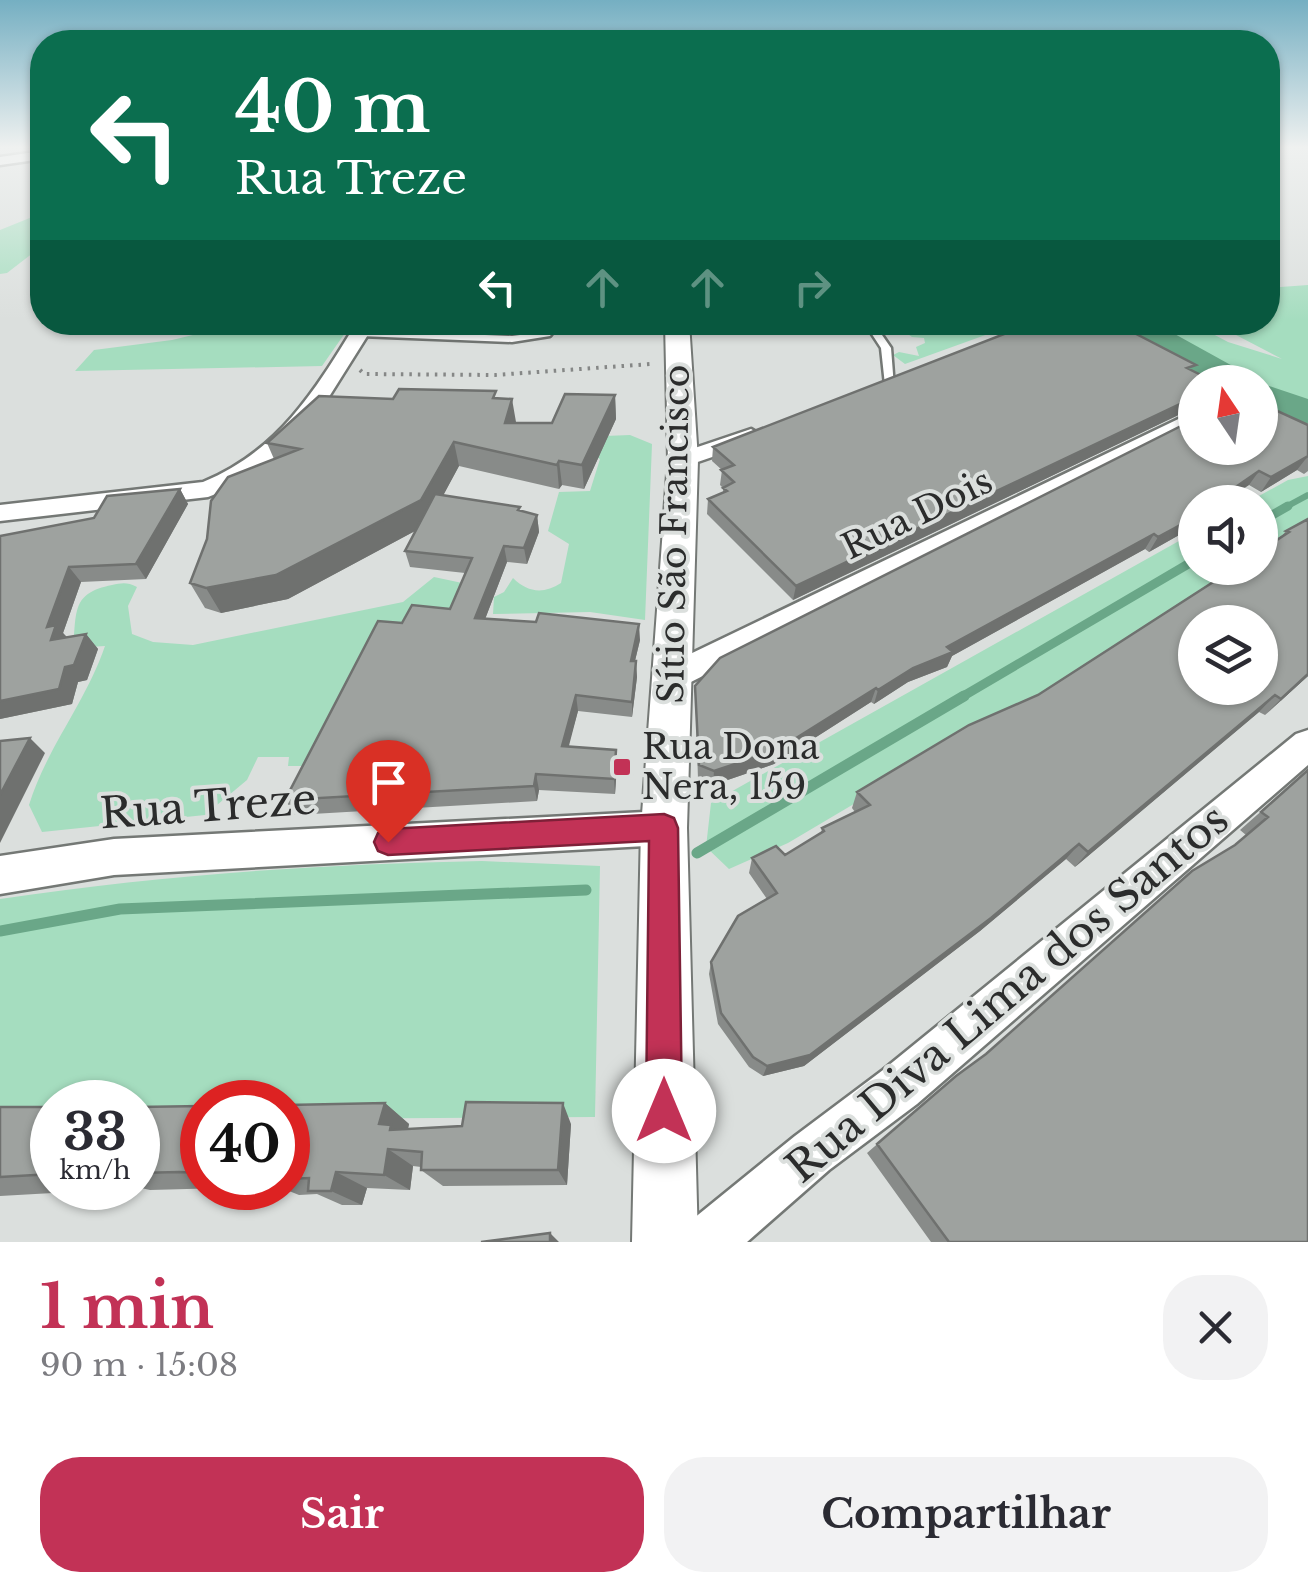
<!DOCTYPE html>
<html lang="pt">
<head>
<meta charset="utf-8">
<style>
  body { margin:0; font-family:"Libre Baskerville",serif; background:#f2f2f3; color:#2b2b33; height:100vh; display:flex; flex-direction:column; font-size:38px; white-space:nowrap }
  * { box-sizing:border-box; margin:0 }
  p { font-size:32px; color:#7c7c81 }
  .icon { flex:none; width:55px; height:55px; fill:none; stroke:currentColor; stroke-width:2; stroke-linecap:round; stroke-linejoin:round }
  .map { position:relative; height:1242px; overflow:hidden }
  .details { display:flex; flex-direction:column; background:#fff; flex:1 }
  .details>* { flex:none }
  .banner { position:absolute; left:30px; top:30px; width:1250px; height:305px; border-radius:40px; box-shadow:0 2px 8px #0004; background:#0b6e4f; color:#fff; overflow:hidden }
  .needle { width:65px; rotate:347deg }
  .controls { position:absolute; left:1178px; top:365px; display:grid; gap:20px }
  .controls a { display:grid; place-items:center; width:100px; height:100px; border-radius:50%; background:#fff; box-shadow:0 2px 8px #0004; font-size:50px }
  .speed { position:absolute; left:30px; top:1080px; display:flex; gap:20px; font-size:50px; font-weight:700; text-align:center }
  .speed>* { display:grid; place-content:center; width:130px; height:130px; border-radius:50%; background:#fff; box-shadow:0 2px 8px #0004; line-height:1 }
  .speed small { font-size:25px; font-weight:400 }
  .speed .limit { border:15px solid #d22; background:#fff; color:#111 }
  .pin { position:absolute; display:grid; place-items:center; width:85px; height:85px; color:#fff; margin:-102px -42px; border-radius:50% 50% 50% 0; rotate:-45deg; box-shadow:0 0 10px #0007 }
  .pin .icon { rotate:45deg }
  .me { position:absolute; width:110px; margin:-55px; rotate:0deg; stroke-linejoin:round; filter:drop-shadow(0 0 8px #0008) }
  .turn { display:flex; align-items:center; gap:35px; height:210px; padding:0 40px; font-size:45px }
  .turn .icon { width:130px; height:130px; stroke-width:2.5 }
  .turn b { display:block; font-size:70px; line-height:85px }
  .lanes { display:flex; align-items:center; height:95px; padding:0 40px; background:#0003; justify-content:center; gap:50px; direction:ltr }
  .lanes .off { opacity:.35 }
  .round { display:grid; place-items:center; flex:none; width:105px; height:105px; border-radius:40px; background:#f2f2f3 }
  .head { display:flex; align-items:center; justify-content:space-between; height:170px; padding:0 40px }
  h1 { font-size:60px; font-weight:700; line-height:75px; color:#c23256 }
  .cta { display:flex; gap:20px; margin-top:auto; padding:20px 40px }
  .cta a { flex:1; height:115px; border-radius:40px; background:#c23256; color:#fff; font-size:40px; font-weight:700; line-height:115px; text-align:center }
  .cta a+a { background:#f2f2f3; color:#2b2b33 }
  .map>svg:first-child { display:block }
  .green { fill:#a5ddbf }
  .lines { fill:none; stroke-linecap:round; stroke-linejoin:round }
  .stream-far2 { stroke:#6aa788; stroke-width:6 }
  .stream-far1 { stroke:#6aa788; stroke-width:9 }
  .stream { stroke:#6aa788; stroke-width:11 }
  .river { fill:#6aa788; fill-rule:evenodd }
  .service-casing { stroke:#747875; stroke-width:5 }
  .minor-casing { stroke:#747875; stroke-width:5 }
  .tertiary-casing { stroke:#747875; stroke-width:4 }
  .path { stroke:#858786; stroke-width:4; stroke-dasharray:2.5 6; stroke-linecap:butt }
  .service { fill:#fff; fill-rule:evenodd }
  .minor { fill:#fff; fill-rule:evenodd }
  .tertiary { fill:#fff; fill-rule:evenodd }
  .wall { fill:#888b89 }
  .shaded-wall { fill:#6f716f }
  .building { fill:#9ea29f; stroke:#6f716f; stroke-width:2.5; fill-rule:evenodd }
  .route { fill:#c23256; stroke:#7e2038; stroke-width:2.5 }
  .poi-dot { fill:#c23256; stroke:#dbdfdd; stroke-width:4 }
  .labels { text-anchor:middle; stroke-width:8; stroke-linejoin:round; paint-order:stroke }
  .street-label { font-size:35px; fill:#2b2c2c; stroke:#dbdfdd }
  .poi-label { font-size:35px; fill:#2b2c2c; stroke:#dbdfdd; text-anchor:start }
  .near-street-label { font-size:42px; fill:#2b2c2c; stroke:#dbdfdd }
</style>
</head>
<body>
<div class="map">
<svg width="1308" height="1242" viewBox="0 0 1308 1242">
  <rect width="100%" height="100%" fill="#dbdfdd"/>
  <path class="green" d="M 42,213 L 42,246 L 7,273 L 0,274 L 0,230 Z
    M 1308,285 L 1308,406 L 1260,389 L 1260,382 L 1236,379 L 1133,323 L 1192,323 L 1228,342 L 1282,359 L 1213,323 L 1268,322 L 1268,288 Z
    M 243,323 L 352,323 L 322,366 L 75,371 L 94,350 L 172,340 Z
    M 871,323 L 1019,323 L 905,364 L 893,355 L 899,352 L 919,356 L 916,347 L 925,343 L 924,338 L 912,337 L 905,332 L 889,335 Z
    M 630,435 L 652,444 L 645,620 L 590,612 L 493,614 L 494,597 L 504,592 L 513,578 C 528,593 544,594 561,583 L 569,544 L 548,531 L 559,492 L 590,491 L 600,459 L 596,457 L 605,436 Z
    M 1308,476 L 1308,534 L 1260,563 L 1260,502 L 1248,502 L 1288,480 Z
    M 1195,532 L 1195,568 L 1252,568 L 788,843 L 729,869 L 706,847 L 711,803 Z
    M 434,577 L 467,584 L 452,618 L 314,766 L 288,766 L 289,757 L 258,757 L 247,780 L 205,815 L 42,832 L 29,805 C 46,749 86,702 105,646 L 73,648 C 77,612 71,593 112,585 C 122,583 127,582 137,587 L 128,606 L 132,634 L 153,642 L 193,645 L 403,602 Z
    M 482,861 L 600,866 L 595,1117 L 288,1119 L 288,1102 L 202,1102 L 202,1119 L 138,1120 L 138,1102 L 52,1102 L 52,1127 L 0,1141 L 0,899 C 160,875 320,864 482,861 Z"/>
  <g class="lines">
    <path class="stream-far2" d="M 1284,508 L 1308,495"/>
    <path class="stream-far1" d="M 1260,522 L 1288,506
      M 960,698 L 1195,560"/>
    <path class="stream" d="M 697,853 L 964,696
      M 0,931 L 120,909 L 586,890"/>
    <path class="river" d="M 1111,322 L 1153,322 L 1247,374 L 1253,382 L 1208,382 L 1115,329 Z
      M 1260,383 L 1308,399 L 1308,424 L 1260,407 Z"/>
    <defs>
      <path id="service" d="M 551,322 L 561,322 L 550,336 L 512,342 L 360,336 L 355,333 L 360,330 L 512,336 L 544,332 Z
        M 864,322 L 873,322 L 891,348 L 894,387 L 885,385 L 881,348 Z"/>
      <path id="minor" d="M 42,151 L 42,159 L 0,165 L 0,157 Z
        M 357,322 L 376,322 L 310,427 L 270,467 L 246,482 L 208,497 L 0,521 L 0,505 L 203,482 C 279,451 316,389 357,322 Z
        M 1195,411 L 1195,427 L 683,686 L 672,690 L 661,686 L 656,677 L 661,668 Z
        M 751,429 L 763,436 L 759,441 L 683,467 L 671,460 L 674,455 Z
        M 1308,730 L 1308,765 L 917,1104 L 829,1170 L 747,1242 L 681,1242 L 688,1223 L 795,1136 L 883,1070 L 1296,734 Z
        M 664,811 L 677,816 L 683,828 L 677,840 L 664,845 L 114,875 L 0,894 L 0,856 L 114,839 Z"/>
      <path id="tertiary" d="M 665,322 L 689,322 L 698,460 L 687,828 L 698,1242 L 632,1242 L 641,828 L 668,460 Z"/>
    </defs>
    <use href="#service" class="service-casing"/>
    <use href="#minor" class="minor-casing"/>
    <use href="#tertiary" class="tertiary-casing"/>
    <path class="path" d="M 360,370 L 364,374 L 495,375 L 651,364"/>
    <use href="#service" class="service"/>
    <use href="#minor" class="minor"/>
    <use href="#tertiary" class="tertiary"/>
  </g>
  <path class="wall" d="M 1192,371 L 1195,382 L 1195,409 L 1193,408 L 793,600 L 707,514 L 708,499 L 723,493 L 723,488 L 720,485 L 722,470 L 712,461 L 713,447 Z
    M 615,395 L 616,419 L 584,489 L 562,485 L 559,489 L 459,466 L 443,495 L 537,515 L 539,532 L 527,564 L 507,562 L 485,619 L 640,640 L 635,661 L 637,677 L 632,717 L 578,711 L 568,746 L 617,766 L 615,794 L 539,790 L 537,801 L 295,815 L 285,800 L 402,623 L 450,609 L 465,573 L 410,567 L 405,551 L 415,531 L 288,599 L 221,613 L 205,608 L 190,583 L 207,539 L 274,459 L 267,443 L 393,399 L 497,398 L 515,423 L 552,423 Z
    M 1308,425 L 1308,471 L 1304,474 L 1297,470 L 1261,492 L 1249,485 L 1195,502 L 1195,526 L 1149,552 L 1145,549 L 952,656 L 947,667 L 908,682 L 874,704 L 871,702 L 774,764 L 713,785 L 698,779 L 695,686 Z
    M 180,489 L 188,504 L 146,579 L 81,582 L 63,633 L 67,637 L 86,634 L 98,649 L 87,680 L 78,682 L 72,704 L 0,719 L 0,536 L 94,518 Z
    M 1308,519 L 1308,676 L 1265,715 L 1259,712 L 1075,867 L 1066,859 L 980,931 L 804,1066 L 763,1076 L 749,1067 L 718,1024 L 709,974 L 711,962 L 767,899 L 749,873 L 752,858 L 785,855 L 821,833 L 822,828 L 855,812 L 852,808 L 857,792 L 1038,695 L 1280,538 L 1286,531 Z
    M 1308,770 L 1308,1242 L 931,1242 L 867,1153 L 956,1076 L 983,1057 L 1233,847 L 1246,835 L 1240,830 Z
    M 385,1103 L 409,1124 L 408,1129 L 571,1124 L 567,1185 L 443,1186 L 421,1170 L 421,1167 L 413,1166 L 410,1190 L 367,1188 L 362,1205 L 342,1205 L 317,1194 L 299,1195 L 289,1191 L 224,1188 L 288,1188 L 288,1105 Z
    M 202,1106 L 202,1188 L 224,1188 L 150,1190 L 141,1188 L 0,1196 L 0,1107 L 52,1107 L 52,1188 L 138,1188 L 138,1107 Z"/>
  <path class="shaded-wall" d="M 615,395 L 616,419 L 584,489 L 582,465 Z
    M 1195,397 L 1193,408 L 793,600 L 796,586 Z
    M 512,399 L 516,422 L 509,447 L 505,423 Z
    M 454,442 L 459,466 L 428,524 L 288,599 L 221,613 L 206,588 Z
    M 1308,456 L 1297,470 L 1261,492 L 1271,477 Z
    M 559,461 L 562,485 L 559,489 L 557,465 Z
    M 1259,471 L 1249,485 L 1224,502 L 1213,502 Z
    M 180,489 L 188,504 L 146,579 L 136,564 Z
    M 537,515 L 539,532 L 527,564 L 524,548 Z
    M 1195,517 L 1195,526 L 1149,552 L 1158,537 Z
    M 1154,534 L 1145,549 L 952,656 L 947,667 L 908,682 L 874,704 L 878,690 L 947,647 Z
    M 504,546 L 507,562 L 479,635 L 475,618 Z
    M 69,567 L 81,582 L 63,633 L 69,640 L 51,640 L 47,627 Z
    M 639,624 L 640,640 L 631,677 L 631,661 Z
    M 86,634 L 98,649 L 87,680 L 78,682 L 72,704 L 0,719 L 0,701 L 65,667 Z
    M 636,661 L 637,677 L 632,717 L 632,702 Z
    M 1308,674 L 1308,676 L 1265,715 L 1281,699 Z
    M 876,688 L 871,702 L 774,764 L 713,785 L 714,771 Z
    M 576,695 L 578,711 L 565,761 L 562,746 Z
    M 1275,695 L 1259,712 L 1075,867 L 1088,852 Z
    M 30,738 L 45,753 L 0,843 L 0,795 Z
    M 616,750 L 617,766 L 615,794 L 614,779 Z
    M 536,774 L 539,790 L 537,801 L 534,786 Z
    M 1079,844 L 1066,859 L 980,931 L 804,1066 L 763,1076 L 767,1066 Z
    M 385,1103 L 409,1124 L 406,1137 L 379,1124 Z
    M 563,1103 L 571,1124 L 567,1185 L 558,1170 Z
    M 388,1149 L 413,1166 L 410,1190 L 384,1175 Z
    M 336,1172 L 367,1188 L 362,1205 L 331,1191 Z
    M 550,1233 L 559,1242 L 550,1242 Z"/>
  <path class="building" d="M 1038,322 L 1051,322 L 1056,325 L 1064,322 L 1113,322 L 1196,365 L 1187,368 L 1215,382 L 1195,382 L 1195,397 L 796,586 L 708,499 L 727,491 L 723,488 L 734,482 L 721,470 L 734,465 L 713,447 L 1022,327 Z
    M 399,389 L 496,391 L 493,398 L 512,399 L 505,423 L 552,423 L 565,394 L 615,395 L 582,465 L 559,461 L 557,465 L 454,442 L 421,500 L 276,575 L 206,588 L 190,583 L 207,539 L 211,501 L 228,477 L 300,449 L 267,443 L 319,396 L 393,399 Z
    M 1260,403 L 1308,425 L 1308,456 L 1271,477 L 1259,471 L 1214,502 L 1215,502 L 1195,502 L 1195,517 L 1158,537 L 1154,534 L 947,647 L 953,652 L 913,668 L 878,690 L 876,688 L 777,750 L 714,771 L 699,765 L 695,686 L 720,658 L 1195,419 L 1195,448 L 1260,448 Z
    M 180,489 L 136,564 L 69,567 L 47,627 L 56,625 L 51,640 L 86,634 L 74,665 L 65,667 L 59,689 L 0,701 L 0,536 L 94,518 L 107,496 Z
    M 435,494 L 520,507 L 518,510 L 537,515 L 524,548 L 504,546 L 475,618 L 536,622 L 539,613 L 639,624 L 631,661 L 636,661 L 632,702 L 576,695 L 562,746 L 616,750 L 614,779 L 536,774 L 534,786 L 285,800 L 378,621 L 402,623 L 412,605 L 450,609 L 472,558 L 405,551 Z
    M 1308,519 L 1308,674 L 1281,699 L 1275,695 L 1088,852 L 1079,844 L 991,918 L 810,1055 L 767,1066 L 753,1057 L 721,1013 L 711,962 L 738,916 L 777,893 L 752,858 L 776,846 L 785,855 L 824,831 L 822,828 L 870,805 L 857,792 L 969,725 L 1038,695 L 1235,568 L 1260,568 L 1260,551 L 1289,532 L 1286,531 ZM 1195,622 L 1260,622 L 1260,688 L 1195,688 Z
    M 30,738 L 0,795 L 0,741 Z
    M 1308,770 L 1308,1242 L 949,1242 L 877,1144 L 956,1076 L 986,1054 L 1192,871 L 1235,845 L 1268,817 L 1261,812 Z
    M 466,1102 L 563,1103 L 558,1170 L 421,1170 L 422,1152 L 388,1149 L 384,1175 L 336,1172 L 331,1191 L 308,1191 L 309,1178 L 288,1179 L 288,1105 L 385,1103 L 379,1124 L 391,1125 L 390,1130 L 462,1126 Z
    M 202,1106 L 202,1173 L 179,1172 L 138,1173 L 138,1107 Z
    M 0,1107 L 52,1107 L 52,1174 L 0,1177 Z
    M 550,1233 L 550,1242 L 481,1242 Z"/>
  <linearGradient id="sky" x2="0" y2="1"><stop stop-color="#75afc2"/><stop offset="0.46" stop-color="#eff1f0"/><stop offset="1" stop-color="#eff1f0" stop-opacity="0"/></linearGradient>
  <rect width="1308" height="320" fill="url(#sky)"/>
  <path class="route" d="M 664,814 L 674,818 L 678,828 L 682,1111 L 677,1124 L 664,1129 L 651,1124 L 646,1111 L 649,841 L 388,855 L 378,851 L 374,842 L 378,833 L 388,829 Z"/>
  <rect class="poi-dot" x="612" y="757" width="20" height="20" rx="5"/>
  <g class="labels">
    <g class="street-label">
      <text transform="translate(917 514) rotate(-26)" y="12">Rua Dois</text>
      <text transform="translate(674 534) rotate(-89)" y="12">Sítio São Francisco</text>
    </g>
    <g class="poi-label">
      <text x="642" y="759">Rua Dona<tspan x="642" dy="40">Nera, 159</tspan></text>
    </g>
    <g class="near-street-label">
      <text transform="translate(208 806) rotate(-4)" y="15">Rua Treze</text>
      <text transform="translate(1007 993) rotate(-40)" y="15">Rua Diva Lima dos Santos</text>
    </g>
  </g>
</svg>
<div class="controls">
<a><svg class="needle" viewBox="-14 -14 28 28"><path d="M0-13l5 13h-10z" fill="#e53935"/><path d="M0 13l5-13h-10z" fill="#7c7c81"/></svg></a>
<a><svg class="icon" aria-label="sound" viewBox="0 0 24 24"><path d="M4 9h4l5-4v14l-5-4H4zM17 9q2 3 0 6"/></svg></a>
<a><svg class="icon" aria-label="layers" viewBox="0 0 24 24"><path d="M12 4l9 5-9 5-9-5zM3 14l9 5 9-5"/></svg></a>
</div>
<div class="speed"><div>33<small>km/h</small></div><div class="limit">40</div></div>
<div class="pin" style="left:388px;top:842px;background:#d93025"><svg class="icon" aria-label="arrive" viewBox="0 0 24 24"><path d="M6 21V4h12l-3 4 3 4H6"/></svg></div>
<svg class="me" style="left:664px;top:1111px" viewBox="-20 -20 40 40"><circle r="19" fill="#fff"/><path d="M0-13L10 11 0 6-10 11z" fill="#c23256"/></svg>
<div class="banner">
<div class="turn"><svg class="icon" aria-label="left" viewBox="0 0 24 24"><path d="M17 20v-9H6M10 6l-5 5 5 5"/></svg><div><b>40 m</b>Rua Treze</div></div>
<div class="lanes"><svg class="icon" aria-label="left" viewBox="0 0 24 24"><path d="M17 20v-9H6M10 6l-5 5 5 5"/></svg><svg class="icon off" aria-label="ahead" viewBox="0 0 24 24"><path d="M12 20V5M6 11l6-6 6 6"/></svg><svg class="icon off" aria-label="ahead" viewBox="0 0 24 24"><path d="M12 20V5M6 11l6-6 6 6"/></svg><svg class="icon off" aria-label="right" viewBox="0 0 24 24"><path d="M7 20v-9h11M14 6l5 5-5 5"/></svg></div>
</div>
</div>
<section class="details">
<div class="head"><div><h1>1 min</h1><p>90 m · 15:08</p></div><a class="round"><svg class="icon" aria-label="close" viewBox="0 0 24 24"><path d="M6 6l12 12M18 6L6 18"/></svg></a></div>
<div class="cta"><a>Sair</a><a>Compartilhar</a></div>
</section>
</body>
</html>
